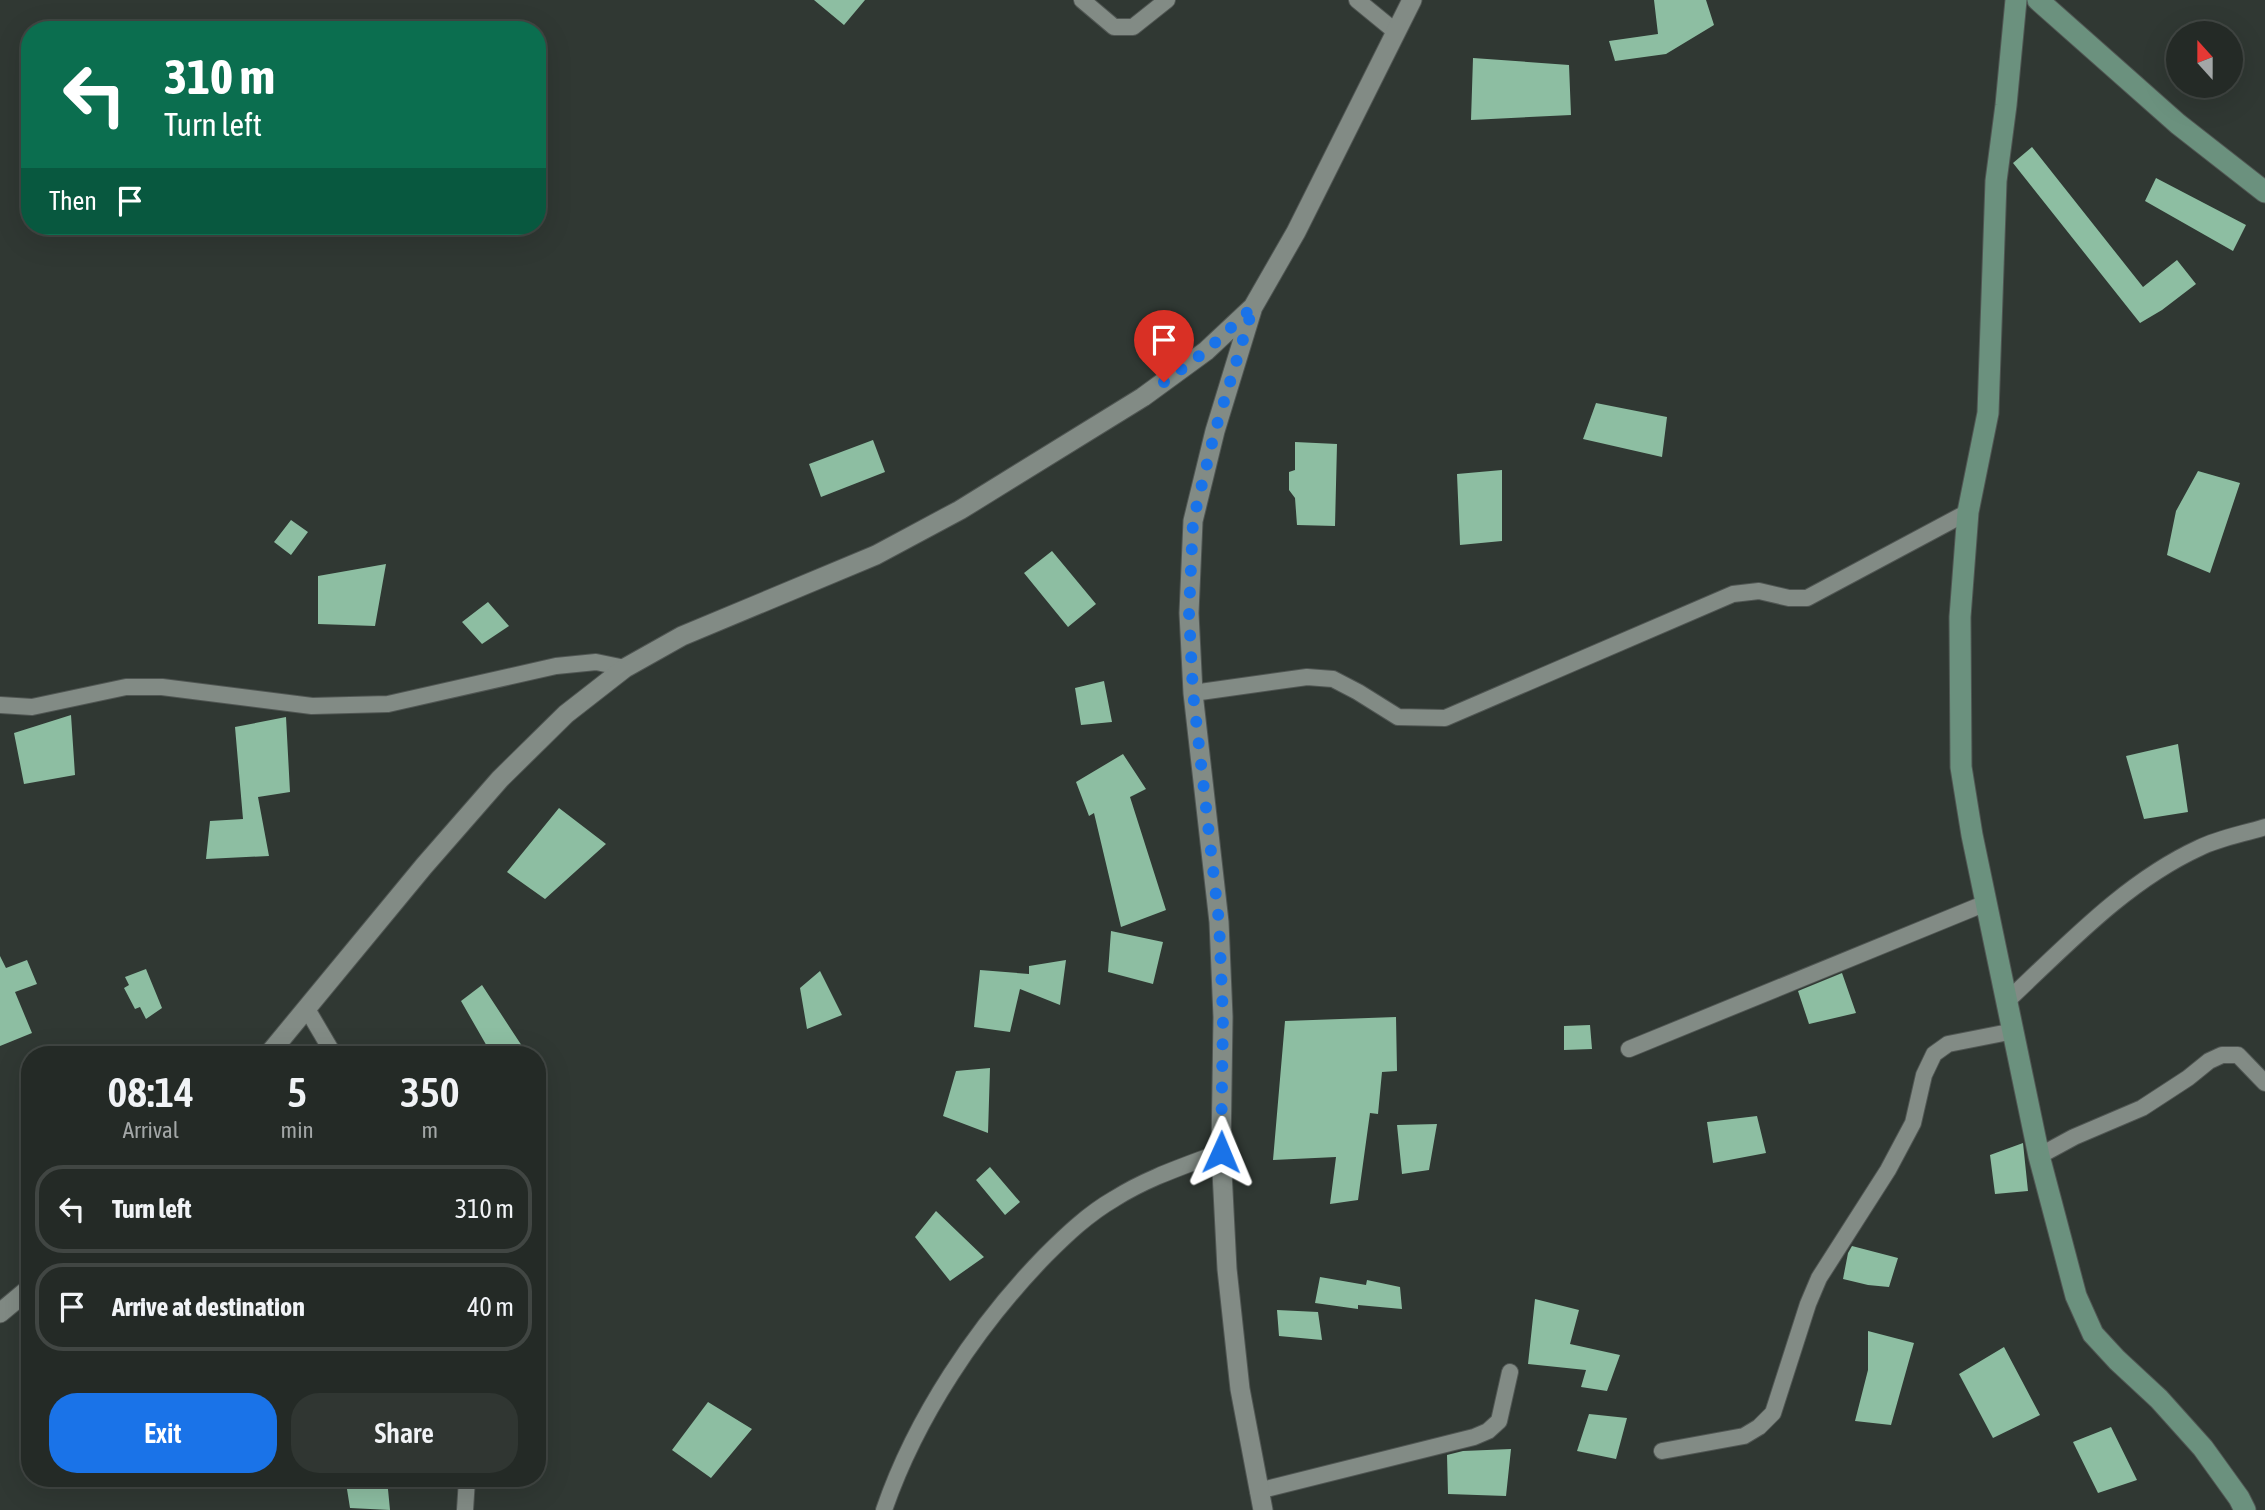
<!DOCTYPE html>
<html lang="en">
<head>
<meta charset="utf-8">
<style>
  body { margin:0; font-family:"Asap Condensed",sans-serif; background:#303632; color:#f1f3f6; height:100vh; display:flex; flex-direction:column; font-size:26px; white-space:nowrap }
  * { box-sizing:border-box; margin:0 }
  p { font-size:23px; color:#a3a7a7 }
  .icon { flex:none; width:38px; height:38px; fill:none; stroke:currentColor; stroke-width:2; stroke-linecap:round; stroke-linejoin:round }
  .map { position:relative; flex:1; overflow:hidden }
  .panel { position:absolute; left:21px; top:1046px; width:525px; height:441px; display:flex; flex-direction:column; background:#242a26; border-radius:28px; box-shadow:0 7px 28px #0002,0 0 0 2px #414643 }
  .panel>* { flex:none }
  .top-card { position:absolute; left:21px; top:21px; width:525px; height:214px; border-radius:28px; box-shadow:0 7px 28px #0002,0 0 0 2px #414643; background:#0b6e4f; color:#fff; overflow:hidden }
  .needle { width:46px; rotate:339deg }
  .fabs { position:absolute; left:2166px; top:21px; display:grid; gap:14px }
  .fabs a { display:grid; place-items:center; width:77px; height:77px; border-radius:50%; background:#242a26; box-shadow:0 7px 28px #0002,0 0 0 2px #414643; font-size:35px }
  .pin { position:absolute; display:grid; place-items:center; width:60px; height:60px; color:#fff; margin:-72px -30px; border-radius:50% 50% 50% 0; rotate:-45deg; box-shadow:0 0 7px #0007 }
  .pin .icon { rotate:45deg }
  .me { position:absolute; width:77px; margin:-38px; rotate:1deg; stroke-linejoin:round; filter:drop-shadow(0 0 5px #0008) }
  .turn { display:flex; align-items:center; gap:24px; height:147px; padding:0 28px; font-size:32px }
  .turn .icon { width:91px; height:91px; stroke-width:2.5 }
  .turn b { display:block; font-size:49px; line-height:60px }
  .then { display:flex; align-items:center; height:66px; padding:0 28px; background:#0003; gap:14px; font-size:26px }
  .eta { display:flex; justify-content:space-evenly; align-items:center; height:119px; text-align:center }
  .eta b { font-size:42px; font-weight:600; line-height:49px }
  .primary-button { display:flex; gap:14px; margin-top:auto; padding:14px 28px }
  .primary-button a { flex:1; height:80px; border-radius:28px; background:#1a73e8; color:#fff; font-size:28px; font-weight:600; line-height:80px; text-align:center }
  .primary-button a+a { background:#303632; color:#f1f3f6 }
  ul { padding:0; list-style:none }
  li { display:flex; align-items:center; gap:21px; height:88px; margin:0 14px 10px; padding:0 14px; border:4px solid #414643; border-radius:28px }
  li div { flex:1 }
  li b { display:block; font-size:26px }
  li em { font-style:normal }
  .map>svg:first-child { display:block }
  .building { fill:#8dbea2 }
  .lines { fill:none; stroke-linecap:round; stroke-linejoin:round }
  .minor-casing { stroke:#505653; stroke-width:18 }
  .tertiary-casing { stroke:#505653; stroke-width:21 }
  .secondary-casing { stroke:#505653; stroke-width:23 }
  .minor { stroke:#828b85; stroke-width:16 }
  .tertiary { stroke:#828b85; stroke-width:19 }
  .secondary { stroke:#6b917e; stroke-width:21 }
  .route { stroke:#1a73e8; stroke-width:12; stroke-dasharray:0 21.6 }
</style>
</head>
<body>
<div class="map">
<svg width="2265" height="1510" viewBox="0 0 2265 1510">
  <rect width="100%" height="100%" fill="#303833"/>
  <path class="building" d="M 814,0 L 865,0 L 844,25 Z
    M 1654,0 L 1706,0 L 1714,25 L 1666,54 L 1615,61 L 1609,41 L 1658,34 Z
    M 1473,58 L 1569,65 L 1571,115 L 1471,120 Z
    M 2032,147 L 2143,287 L 2177,260 L 2196,284 L 2162,310 L 2140,323 L 2013,163 Z
    M 2156,178 L 2246,225 L 2233,251 L 2145,201 Z
    M 1596,403 L 1667,417 L 1662,457 L 1583,439 Z
    M 873,440 L 885,472 L 821,497 L 809,464 Z
    M 1295,442 L 1337,444 L 1335,526 L 1297,525 L 1295,498 L 1289,490 L 1289,472 L 1295,470 Z
    M 1502,470 L 1502,541 L 1460,545 L 1457,474 Z
    M 2198,471 L 2240,483 L 2210,573 L 2167,555 L 2176,511 Z
    M 291,520 L 308,532 L 291,555 L 274,542 Z
    M 1052,551 L 1096,604 L 1068,627 L 1024,573 Z
    M 386,564 L 375,626 L 318,624 L 318,576 Z
    M 488,602 L 509,626 L 482,644 L 462,622 Z
    M 1104,681 L 1112,722 L 1081,725 L 1075,688 Z
    M 71,715 L 75,775 L 24,784 L 14,733 Z
    M 286,717 L 290,792 L 258,797 L 269,856 L 206,859 L 210,821 L 243,819 L 235,727 Z
    M 2178,744 L 2188,812 L 2144,819 L 2126,756 Z
    M 1123,754 L 1146,789 L 1130,797 L 1166,910 L 1121,927 L 1094,813 L 1089,816 L 1076,782 Z
    M 559,808 L 606,844 L 545,899 L 507,872 Z
    M 1111,931 L 1163,942 L 1153,984 L 1108,972 Z
    M 0,956 L 6,968 L 27,960 L 37,984 L 15,992 L 32,1033 L 0,1046 Z
    M 1066,960 L 1060,1005 L 1020,989 L 1010,1032 L 974,1027 L 980,970 L 1029,974 L 1029,966 Z
    M 146,969 L 162,1008 L 146,1019 L 140,1007 L 135,1009 L 124,988 L 129,985 L 125,977 Z
    M 820,971 L 842,1015 L 807,1029 L 800,988 Z
    M 1842,973 L 1856,1013 L 1809,1024 L 1798,991 Z
    M 482,985 L 522,1046 L 506,1055 L 492,1055 L 461,1001 Z
    M 1396,1017 L 1397,1071 L 1382,1072 L 1378,1114 L 1370,1113 L 1358,1200 L 1330,1204 L 1336,1157 L 1273,1160 L 1285,1021 Z
    M 1590,1025 L 1592,1049 L 1564,1050 L 1564,1026 Z
    M 990,1068 L 988,1133 L 943,1116 L 956,1071 Z
    M 1757,1116 L 1766,1153 L 1713,1163 L 1707,1122 Z
    M 1437,1124 L 1429,1170 L 1402,1174 L 1397,1125 Z
    M 2023,1143 L 2028,1191 L 1995,1194 L 1990,1155 Z
    M 990,1167 L 1020,1202 L 1005,1215 L 976,1180 Z
    M 936,1211 L 984,1257 L 950,1281 L 915,1237 Z
    M 1852,1246 L 1898,1258 L 1889,1287 L 1868,1285 L 1843,1279 L 1848,1253 Z
    M 1320,1277 L 1366,1285 L 1367,1280 L 1400,1287 L 1402,1309 L 1358,1305 L 1358,1309 L 1315,1303 Z
    M 1535,1299 L 1579,1310 L 1570,1344 L 1620,1355 L 1607,1391 L 1581,1387 L 1586,1370 L 1528,1364 Z
    M 1277,1310 L 1318,1312 L 1322,1340 L 1279,1336 Z
    M 1868,1331 L 1914,1343 L 1891,1425 L 1855,1421 L 1868,1370 Z
    M 2004,1347 L 2040,1415 L 1993,1438 L 1959,1374 Z
    M 708,1402 L 752,1429 L 711,1478 L 672,1450 Z
    M 1589,1414 L 1627,1418 L 1616,1459 L 1577,1451 Z
    M 2111,1427 L 2137,1480 L 2098,1493 L 2073,1442 Z
    M 1511,1449 L 1506,1496 L 1448,1494 L 1447,1455 L 1463,1451 Z
    M 370,1479 L 387,1479 L 390,1510 L 350,1508 L 346,1483 Z"/>
  <g class="lines">
    <defs>
      <path id="minor" d="M 1082,0 L 1114,27 L 1133,27 L 1167,0
        M 1357,0 L 1396,32
        M 1193,693 L 1307,677 L 1333,679 L 1358,692 L 1398,717 L 1445,718 L 1733,594 L 1759,591 L 1789,598 L 1807,598 L 1968,512
        M 0,705 L 32,707 L 126,687 L 162,687 L 312,706 L 388,704 L 556,666 L 596,662 L 625,668
        M 2007,1001 C 2066,946 2125,882 2199,848 C 2219,838 2243,834 2265,827
        M 307,1009 L 334,1055
        M 1629,1049 L 1986,903
        M 2039,1156 L 2074,1137 L 2142,1108 L 2188,1078 L 2209,1061 L 2222,1055 L 2238,1055 L 2265,1083
        M 1662,1451 L 1744,1436 L 1759,1427 L 1773,1413 L 1808,1304 L 1819,1278 L 1888,1170 L 1913,1123 L 1924,1075 L 1934,1054 L 1948,1044 L 2014,1031
        M 1258,1491 L 1474,1437 L 1488,1431 L 1499,1421 L 1510,1372
        M 465,1510 L 467,1479
        M 884,1510 C 916,1417 977,1326 1045,1256 C 1066,1235 1088,1214 1114,1199 C 1147,1178 1184,1166 1221,1152"/>
      <path id="tertiary" d="M 1252,310 L 1215,431 L 1193,521 L 1189,613 L 1193,693 L 1219,922 L 1223,1017 L 1221,1152 L 1227,1269 L 1240,1389 L 1263,1510
        M 268,1055 L 424,866 L 500,779 L 566,714 L 625,668 L 682,636 L 876,555 L 960,510 L 1143,397 L 1206,351 L 1253,307 L 1296,232 L 1412,0
        M 0,1313 L 30,1288"/>
      <path id="secondary" d="M 2016,0 L 2006,105 L 1996,181 L 1988,413 L 1968,512 L 1960,617 L 1961,767 L 1972,835 L 2039,1156 L 2076,1296 L 2093,1334 L 2117,1360 L 2159,1399 L 2203,1448 L 2239,1498 L 2245,1510
        M 2038,0 L 2178,124 L 2265,192"/>
    </defs>
    <use href="#minor" class="minor-casing"/>
    <use href="#tertiary" class="tertiary-casing"/>
    <use href="#secondary" class="secondary-casing"/>
    <use href="#minor" class="minor"/>
    <use href="#tertiary" class="tertiary"/>
    <use href="#secondary" class="secondary"/>
  </g>
  <g class="lines">
    <path class="route" d="M 1164,382 L 1206,351 L 1253,307 L 1215,431 L 1193,521 L 1189,613 L 1193,693 L 1219,922 L 1223,1017 L 1221,1152"/>
  </g>
</svg>
<div class="fabs">
<a><svg class="needle" viewBox="-14 -14 28 28"><path d="M0-13l5 13h-10z" fill="#e53935"/><path d="M0 13l5-13h-10z" fill="#a3a7a7"/></svg></a>
</div>
<div class="pin" style="left:1164px;top:382px;background:#d93025"><svg class="icon" aria-label="arrive" viewBox="0 0 24 24"><path d="M6 21V4h12l-3 4 3 4H6"/></svg></div>
<svg class="me" style="left:1221px;top:1152px" viewBox="-20 -20 40 40"><path d="M0-17L14 15 0 8-14 15z" fill="#1a73e8" stroke="#fff" stroke-width="4"/></svg>
<div class="top-card">
<div class="turn"><svg class="icon" aria-label="left" viewBox="0 0 24 24"><path d="M17 20v-9H6M10 6l-5 5 5 5"/></svg><div><b>310 m</b>Turn left</div></div>
<div class="then">Then<svg class="icon" aria-label="arrive" viewBox="0 0 24 24"><path d="M6 21V4h12l-3 4 3 4H6"/></svg></div>
</div>
<section class="panel">
<div class="eta">
<div><b>08:14</b><p>Arrival</p></div>
<div><b>5</b><p>min</p></div>
<div><b>350</b><p>m</p></div>
</div>
<ul>
<li><svg class="icon" aria-label="left" viewBox="0 0 24 24"><path d="M17 20v-9H6M10 6l-5 5 5 5"/></svg><div><b>Turn left</b></div><em>310 m</em></li>
<li><svg class="icon" aria-label="arrive" viewBox="0 0 24 24"><path d="M6 21V4h12l-3 4 3 4H6"/></svg><div><b>Arrive at destination</b></div><em>40 m</em></li>
</ul>
<div class="primary-button"><a>Exit</a><a>Share</a></div>
</section>
</div>
</body>
</html>
